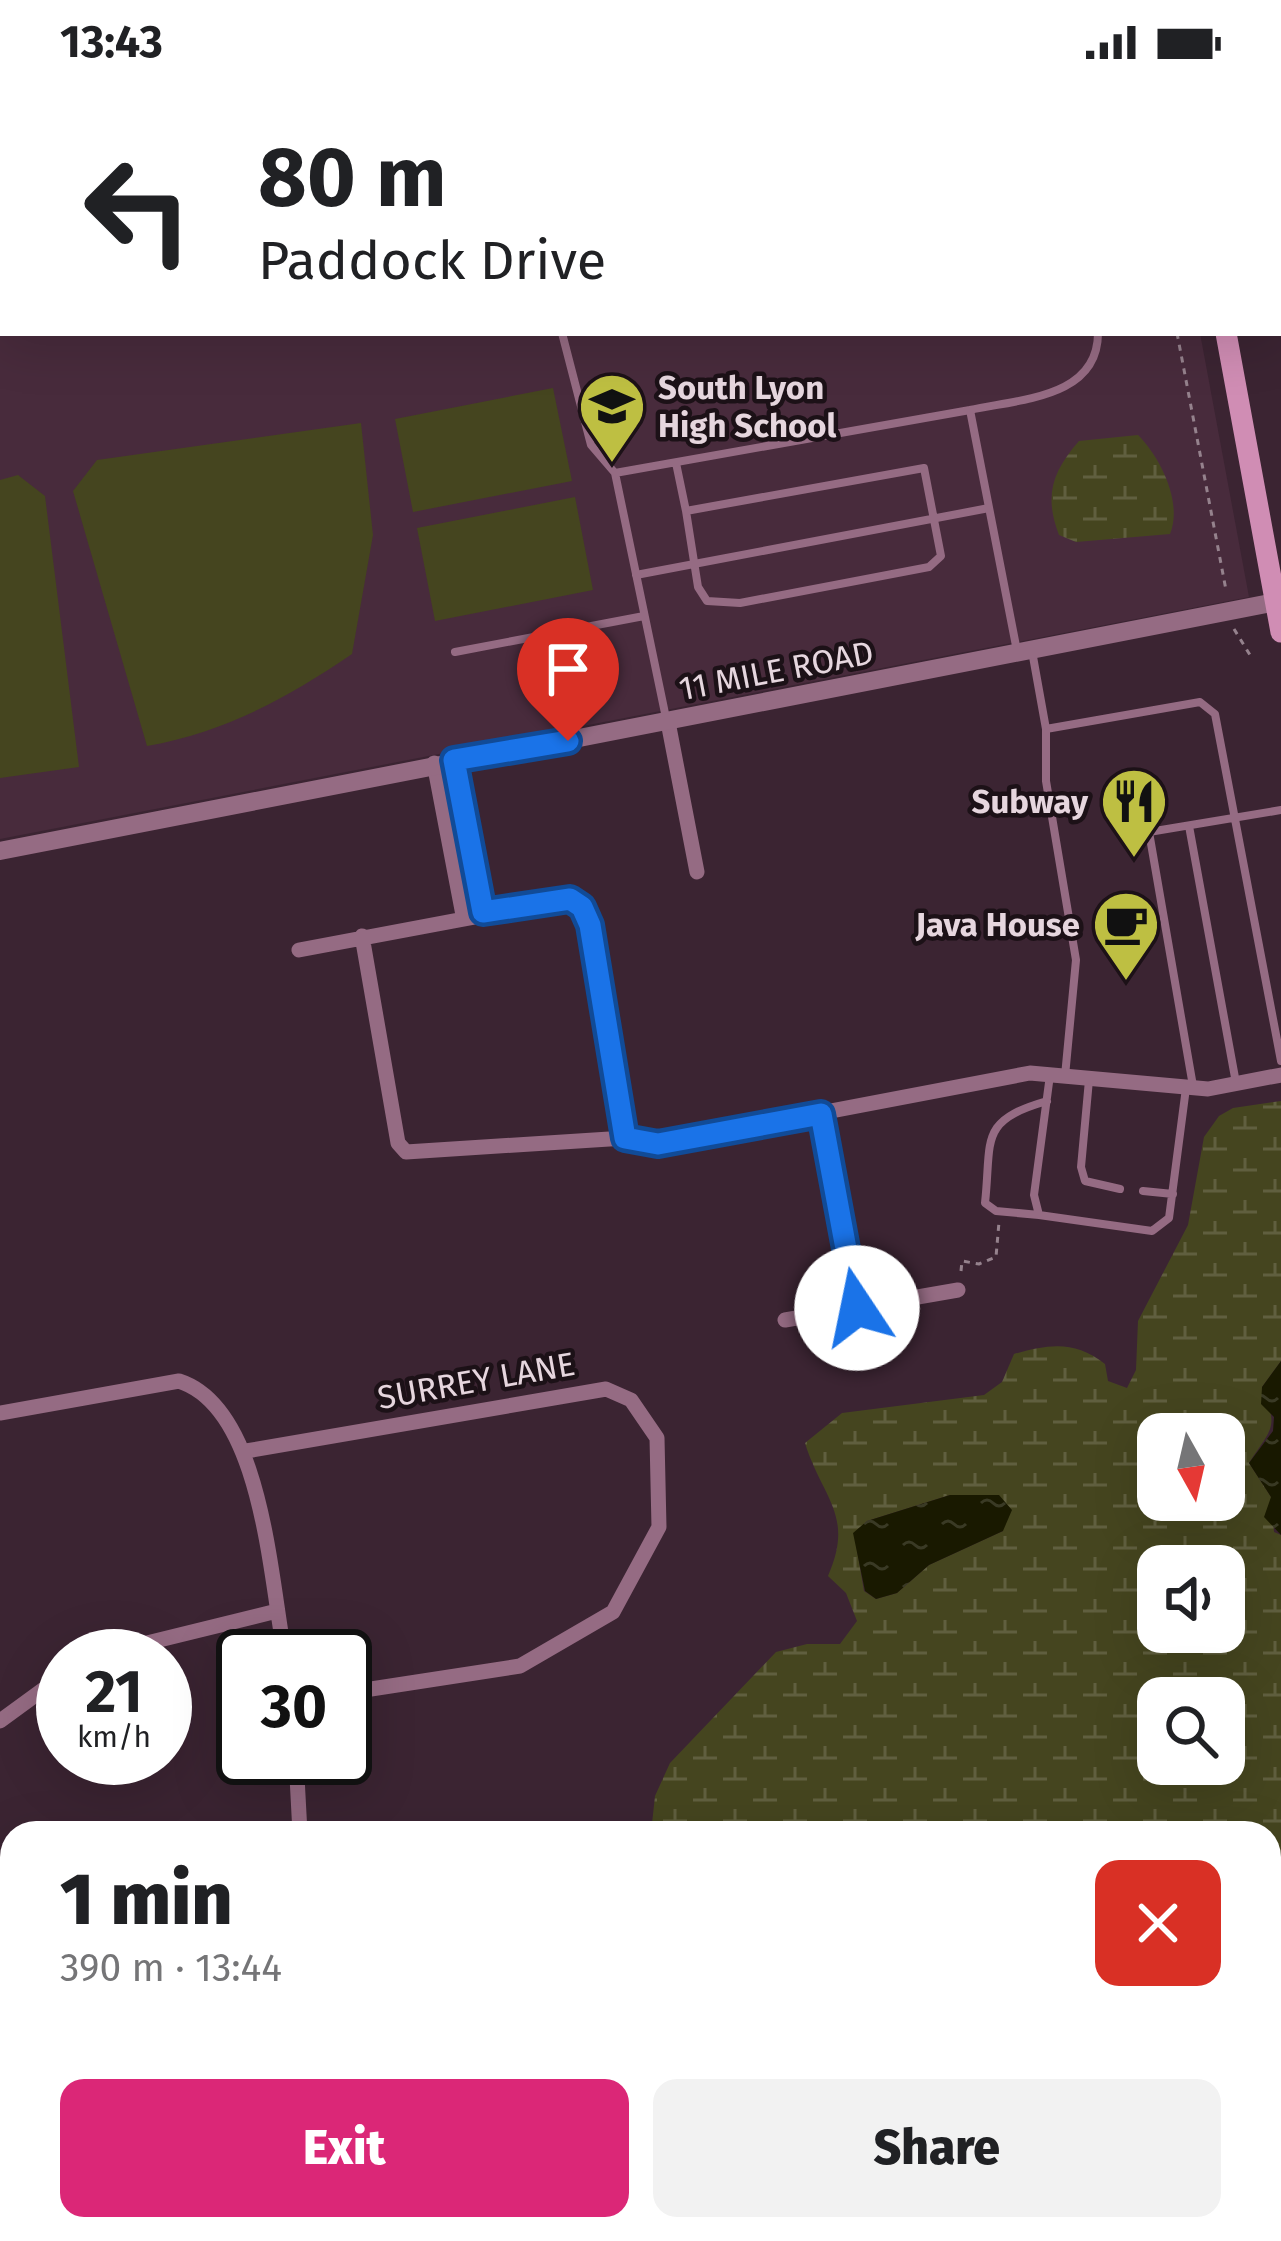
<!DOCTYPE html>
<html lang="en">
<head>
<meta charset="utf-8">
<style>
  body { margin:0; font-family:"Fira Sans",sans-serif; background:#f2f2f2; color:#202124; height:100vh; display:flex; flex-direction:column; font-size:45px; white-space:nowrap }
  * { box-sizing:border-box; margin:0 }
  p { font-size:39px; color:#757577 }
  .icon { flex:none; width:66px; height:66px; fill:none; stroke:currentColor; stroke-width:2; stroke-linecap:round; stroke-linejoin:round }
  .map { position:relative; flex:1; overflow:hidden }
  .sheet { position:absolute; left:0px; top:1737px; width:1281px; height:420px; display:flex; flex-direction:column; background:#fff; border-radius:36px 36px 0 0; box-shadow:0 12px 48px #0002 }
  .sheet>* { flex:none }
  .guide { position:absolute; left:0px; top:0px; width:1281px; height:252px; box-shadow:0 12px 48px #0002; background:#fff; color:#202124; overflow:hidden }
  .needle { width:78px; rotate:172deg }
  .controls { position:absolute; left:1137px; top:1329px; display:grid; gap:24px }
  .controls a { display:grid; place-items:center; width:108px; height:108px; border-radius:24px; background:#fff; box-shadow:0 12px 48px #0002; font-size:60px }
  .speed { position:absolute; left:36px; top:1545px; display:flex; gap:24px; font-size:60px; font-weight:700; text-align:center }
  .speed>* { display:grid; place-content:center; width:156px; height:156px; border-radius:50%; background:#fff; box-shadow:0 12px 48px #0002; line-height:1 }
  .speed small { font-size:30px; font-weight:400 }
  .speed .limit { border:6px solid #111; border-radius:18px; background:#fff; color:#111 }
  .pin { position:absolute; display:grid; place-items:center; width:102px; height:102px; color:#fff; margin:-123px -51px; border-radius:50% 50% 50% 0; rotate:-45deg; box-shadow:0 0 12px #0007 }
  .pin .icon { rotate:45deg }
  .me { position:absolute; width:132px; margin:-66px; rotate:349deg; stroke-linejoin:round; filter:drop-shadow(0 0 9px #0008) }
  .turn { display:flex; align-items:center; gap:42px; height:252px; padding:0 60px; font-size:54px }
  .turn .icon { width:156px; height:156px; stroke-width:2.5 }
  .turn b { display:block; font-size:84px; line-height:102px }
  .round { display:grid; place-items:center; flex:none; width:126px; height:126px; border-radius:24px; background:#f2f2f2 }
  .overview { display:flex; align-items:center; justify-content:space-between; height:204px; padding:0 60px }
  h1 { font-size:72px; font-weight:800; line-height:90px }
  .action { display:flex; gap:24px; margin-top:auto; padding:24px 60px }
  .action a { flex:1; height:138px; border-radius:24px; background:#db2777; color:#fff; font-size:48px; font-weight:800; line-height:138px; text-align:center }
  .action a+a { background:#f2f2f2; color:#202124 }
  .status { display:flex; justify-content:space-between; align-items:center; height:84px; padding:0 60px; background:#fff; direction:ltr }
  .status svg { height:33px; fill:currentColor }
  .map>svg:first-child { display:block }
  .built { fill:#482b3c }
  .wetland { fill:url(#wetland-marsh); fill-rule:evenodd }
  .pitch { fill:#45451f }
  .water { fill:url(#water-ripples) }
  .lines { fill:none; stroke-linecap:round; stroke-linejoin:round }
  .path { stroke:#95828d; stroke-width:3; stroke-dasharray:6 6; stroke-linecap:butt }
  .service { stroke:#956b83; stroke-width:8 }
  .minor { stroke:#956b83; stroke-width:15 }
  .tertiary { stroke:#956b83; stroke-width:18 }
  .secondary { stroke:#d08db4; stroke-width:21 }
  .route-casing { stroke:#114b97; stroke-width:30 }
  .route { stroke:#1a73e8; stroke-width:21 }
  .labels { text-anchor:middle; stroke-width:9; stroke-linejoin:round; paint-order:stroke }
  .poi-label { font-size:33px; font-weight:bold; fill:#e6d6de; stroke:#1c1117; text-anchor:end }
  .street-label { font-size:33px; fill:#e6d6de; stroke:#1c1117 }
</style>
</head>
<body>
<div class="status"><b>13:43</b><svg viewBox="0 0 49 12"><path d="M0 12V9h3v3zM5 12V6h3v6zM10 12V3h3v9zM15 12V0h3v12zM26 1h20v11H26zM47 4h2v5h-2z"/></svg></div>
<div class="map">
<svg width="1281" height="2157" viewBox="0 0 1281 2157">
  <defs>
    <pattern id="wetland-marsh" width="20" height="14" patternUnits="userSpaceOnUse" patternTransform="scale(3)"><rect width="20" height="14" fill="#45451f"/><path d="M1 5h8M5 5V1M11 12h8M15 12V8" fill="none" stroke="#605f3f"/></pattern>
    <pattern id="water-ripples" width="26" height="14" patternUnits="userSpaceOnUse" patternTransform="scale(3)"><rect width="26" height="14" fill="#191900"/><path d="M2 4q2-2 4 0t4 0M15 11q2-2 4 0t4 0" fill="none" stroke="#3a3a25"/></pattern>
  </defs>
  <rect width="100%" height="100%" fill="#3b2432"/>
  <path class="built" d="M 0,0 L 1154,0 L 3,3 L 3,249 L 1200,249 L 1249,513 L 0,755 Z"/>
  <path class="wetland" d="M 1138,351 C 1160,373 1183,418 1170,450 L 1076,458 L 1059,451 C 1044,412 1052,388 1079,357 Z
    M 1281,1017 L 1281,1277 L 1262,1303 C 1279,1345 1272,1343 1249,1379 L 1271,1413 L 1274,1448 L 1281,1451 L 1281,1858 L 1269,1860 L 1269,1749 L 651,1749 L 655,1712 L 670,1679 L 776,1568 L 807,1560 L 840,1560 L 857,1537 L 846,1509 L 828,1492 C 855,1431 822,1414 805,1359 L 842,1329 L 984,1311 L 1002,1298 L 1014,1270 C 1049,1260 1075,1256 1105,1280 L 1108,1297 L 1127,1304 L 1136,1286 L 1138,1237 L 1188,1141 L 1204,1053 L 1219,1032 L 1233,1024 ZM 1158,1350 L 1224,1350 L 1224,1416 L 1158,1416 ZM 950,1411 L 999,1411 L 1003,1447 L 929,1481 L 897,1509 L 876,1515 L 864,1507 L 854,1449 L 867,1437 ZM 1158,1482 L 1224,1482 L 1224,1548 L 1158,1548 ZM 1158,1614 L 1224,1614 L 1224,1680 L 1158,1680 Z"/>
  <path class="pitch" d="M 553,304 L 572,397 L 413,428 L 395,335 Z
    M 361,339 L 373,451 L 352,570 C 287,614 226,648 147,662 L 73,407 L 97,376 Z
    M 18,391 L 45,412 L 79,683 L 0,694 L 0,396 Z
    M 575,413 L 593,506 L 435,537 L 417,444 Z"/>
  <path class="water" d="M 1281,1277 L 1281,1451 L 1264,1433 L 1271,1413 L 1249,1379 L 1273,1347 L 1274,1333 L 1261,1320 L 1262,1303 Z
    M 950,1411 L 999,1411 L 1012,1426 L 1003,1447 L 929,1481 L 897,1509 L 876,1515 L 865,1507 L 853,1449 L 867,1437 Z"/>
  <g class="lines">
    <path class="path" d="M 50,0 L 55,3
      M 409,0 L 414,3
      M 1129,0 L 1129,3
      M 329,3 L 344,0
      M 1177,249 L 1226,506
      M 1234,545 L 1250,571
      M 961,1187 L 962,1177 L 979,1180 L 996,1173 L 999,1138"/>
    <path class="service" d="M 1077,0 L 1078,3
      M 562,249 L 591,361 L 615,389
      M 676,379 L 686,427 L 924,384 L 941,472 L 929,483 L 740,519 L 707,517 L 698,503 L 686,427
      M 636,491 L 989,424
      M 1017,567 L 970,326 C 1020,315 1098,314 1098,249
      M 1032,567 L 1046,645 L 1200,618 L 1215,630 L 1281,977
      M 455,568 L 644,532
      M 666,634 L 615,389 L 970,326
      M 1046,645 L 1046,697 L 1076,876 L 1065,992
      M 1189,742 L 1236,999
      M 1050,991 L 1034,1111 L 1039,1131 L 1152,1147 L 1169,1134 L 1186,1004
      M 1089,996 L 1081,1083 L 1085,1097 L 1120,1105
      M 1193,1002 L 1149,748 L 1281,726
      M 1143,1107 L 1173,1110
      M 1039,1131 L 996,1127 L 985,1119 C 992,1055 978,1037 1047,1017
      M 1269,2118 L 1281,2116
      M 1059,2157 L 1123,2145"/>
    <path class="minor" d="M 1249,3 L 1261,0
      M 1278,48 L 1281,64
      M 668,638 L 697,788
      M 454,676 L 483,828
      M 434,679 L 463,831
      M 362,852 L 398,1059 L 406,1068 L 625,1054 L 658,1060 L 1030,989 L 1208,1005 L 1281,991
      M 299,866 L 570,815 L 582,823 L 590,840 L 625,1054
      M 821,1030 L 857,1224
      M 785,1236 L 958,1206
      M 0,1329 L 179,1297 C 263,1324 270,1496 285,1572
      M 246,1367 L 606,1305 L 631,1316 L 657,1354 L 659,1443 L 613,1528 L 520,1582 L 345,1609
      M 94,1572 L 277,1527
      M 0,1637 L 63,1591
      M 296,1674 L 300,1749
      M 0,1939 L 12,1933"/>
    <path class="tertiary" d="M 0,767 L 1281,517"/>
    <path class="secondary" d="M 1178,0 L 1178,3
      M 1226,249 L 1281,548"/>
  </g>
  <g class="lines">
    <defs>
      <path id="route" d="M 568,657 L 454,676 L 483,828 L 570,815 L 582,823 L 590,841 L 625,1054 L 658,1060 L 821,1030 L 857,1224"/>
    </defs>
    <use href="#route" class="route-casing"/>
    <use href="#route" class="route"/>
  </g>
  <defs>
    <symbol id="school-pin" viewBox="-11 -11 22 30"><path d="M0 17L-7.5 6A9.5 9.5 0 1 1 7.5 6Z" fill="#bebf42" stroke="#1c1117"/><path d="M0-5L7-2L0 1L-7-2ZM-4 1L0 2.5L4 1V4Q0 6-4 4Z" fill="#111"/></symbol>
    <symbol id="restaurant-pin" viewBox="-11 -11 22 30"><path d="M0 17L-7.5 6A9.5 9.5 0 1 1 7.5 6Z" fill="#bebf42" stroke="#1c1117"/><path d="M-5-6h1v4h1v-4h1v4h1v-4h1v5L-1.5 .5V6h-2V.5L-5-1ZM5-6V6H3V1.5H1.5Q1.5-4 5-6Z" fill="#111"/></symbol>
    <symbol id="cafe-pin" viewBox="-11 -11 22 30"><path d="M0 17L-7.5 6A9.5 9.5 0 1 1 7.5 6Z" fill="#bebf42" stroke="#1c1117"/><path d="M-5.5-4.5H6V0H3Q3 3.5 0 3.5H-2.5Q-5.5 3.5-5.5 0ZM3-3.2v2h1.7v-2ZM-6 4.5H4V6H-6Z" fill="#111"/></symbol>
  </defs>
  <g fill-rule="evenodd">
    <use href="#school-pin" x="574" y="284" width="76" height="104"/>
    <use href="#restaurant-pin" x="1096" y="679" width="76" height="104"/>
    <use href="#cafe-pin" x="1088" y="802" width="76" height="104"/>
  </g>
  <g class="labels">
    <g class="poi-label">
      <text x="658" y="315" text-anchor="start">South Lyon<tspan x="658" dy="38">High School</tspan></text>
      <text x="1088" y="729">Subway</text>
      <text x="1080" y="852">Java House</text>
    </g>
    <g class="street-label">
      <text transform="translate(776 586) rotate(-11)" y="12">11 MILE ROAD</text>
      <text transform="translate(476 1296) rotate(-10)" y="12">SURREY LANE</text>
    </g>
  </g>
</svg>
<div class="controls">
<a><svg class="needle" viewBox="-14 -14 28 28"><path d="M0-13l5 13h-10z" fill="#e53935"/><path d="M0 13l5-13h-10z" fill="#757577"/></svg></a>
<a><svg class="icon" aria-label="sound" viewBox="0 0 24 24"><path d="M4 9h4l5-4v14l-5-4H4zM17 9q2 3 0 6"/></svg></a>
<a><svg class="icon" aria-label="search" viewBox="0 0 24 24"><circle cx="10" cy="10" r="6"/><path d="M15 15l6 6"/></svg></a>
</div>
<div class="speed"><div>21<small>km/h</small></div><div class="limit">30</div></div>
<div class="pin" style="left:568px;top:657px;background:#d93025"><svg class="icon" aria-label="arrive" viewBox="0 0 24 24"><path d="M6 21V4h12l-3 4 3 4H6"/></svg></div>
<svg class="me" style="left:857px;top:1224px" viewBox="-20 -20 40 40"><circle r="19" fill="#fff"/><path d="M0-13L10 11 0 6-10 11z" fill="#1a73e8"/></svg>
<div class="guide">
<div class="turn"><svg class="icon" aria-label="left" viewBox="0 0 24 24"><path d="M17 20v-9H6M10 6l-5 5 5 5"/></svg><div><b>80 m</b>Paddock Drive</div></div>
</div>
<section class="sheet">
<div class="overview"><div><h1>1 min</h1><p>390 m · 13:44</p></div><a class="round" style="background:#d93025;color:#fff"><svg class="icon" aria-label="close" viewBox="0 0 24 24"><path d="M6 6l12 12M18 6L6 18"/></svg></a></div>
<div class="action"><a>Exit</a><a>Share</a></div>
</section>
</div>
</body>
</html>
